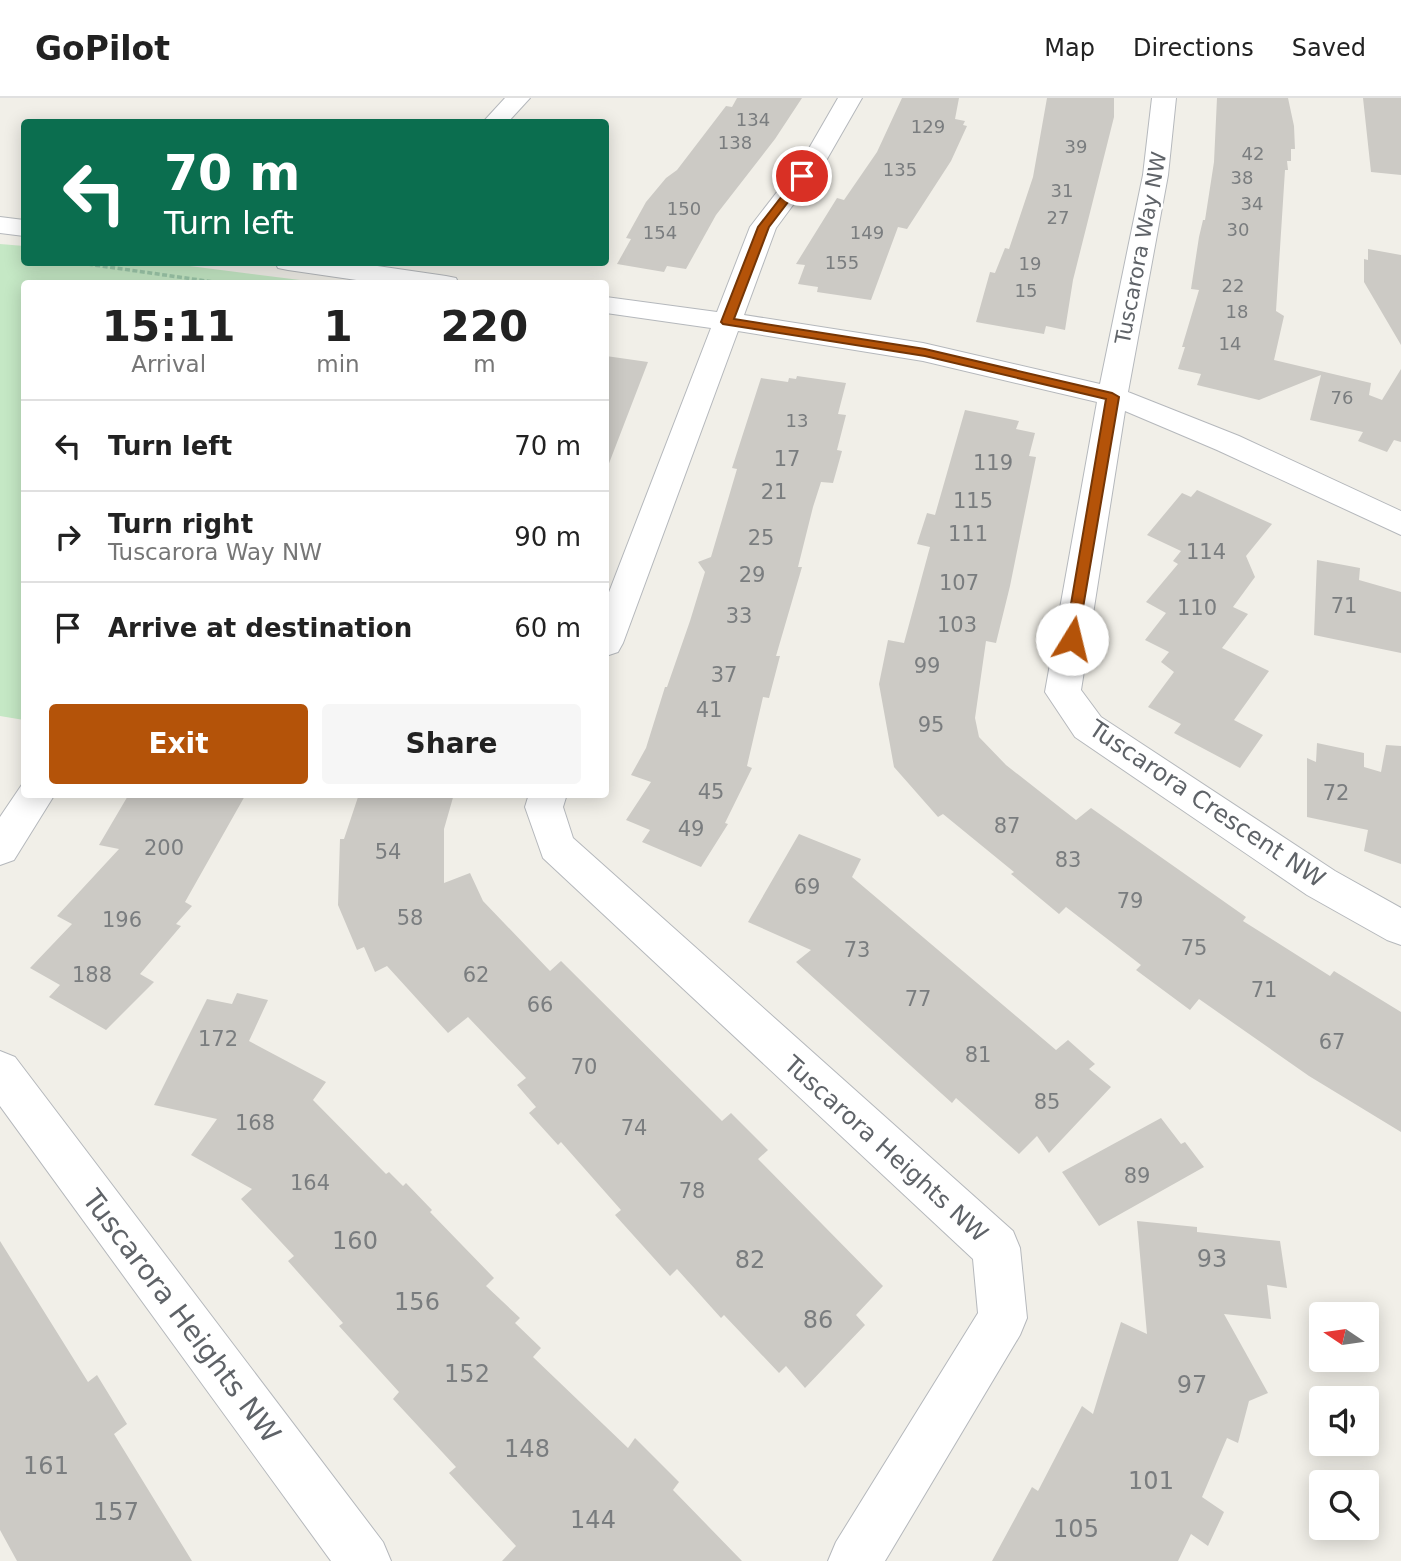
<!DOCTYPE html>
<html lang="en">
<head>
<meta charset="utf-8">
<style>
  body { margin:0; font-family:"DejaVu Sans",sans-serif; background:#f6f6f6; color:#222; height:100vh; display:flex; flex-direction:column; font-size:26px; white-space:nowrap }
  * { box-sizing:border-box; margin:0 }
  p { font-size:23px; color:#767676 }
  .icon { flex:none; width:38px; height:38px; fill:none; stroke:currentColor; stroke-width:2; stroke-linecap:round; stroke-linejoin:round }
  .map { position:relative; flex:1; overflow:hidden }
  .sheet { position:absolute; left:21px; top:182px; width:588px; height:518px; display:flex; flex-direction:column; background:#fff; border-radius:7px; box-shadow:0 4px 18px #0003 }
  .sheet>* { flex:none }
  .guide { position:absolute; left:21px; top:21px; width:588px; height:147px; border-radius:7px; box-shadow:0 4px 18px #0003; background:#0b6e4f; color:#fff; overflow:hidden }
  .needle { width:46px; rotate:283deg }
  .fabs { position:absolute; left:1309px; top:1204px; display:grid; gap:14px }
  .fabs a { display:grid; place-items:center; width:70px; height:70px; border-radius:7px; background:#fff; box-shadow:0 4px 18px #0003; font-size:35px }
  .pin { position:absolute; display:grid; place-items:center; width:60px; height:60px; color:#fff; margin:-30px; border:4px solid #fff; border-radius:50%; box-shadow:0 2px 7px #0007 }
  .me { position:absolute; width:77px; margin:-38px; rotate:9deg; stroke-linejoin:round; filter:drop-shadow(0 0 5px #0008) }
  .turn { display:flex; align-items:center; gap:24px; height:147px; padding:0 28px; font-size:32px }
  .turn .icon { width:91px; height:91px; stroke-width:2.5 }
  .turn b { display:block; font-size:49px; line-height:60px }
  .eta { display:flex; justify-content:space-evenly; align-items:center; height:119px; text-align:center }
  .eta b { font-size:42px; font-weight:700; line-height:49px }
  .button { display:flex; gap:14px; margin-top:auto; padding:14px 28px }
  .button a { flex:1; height:80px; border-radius:7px; background:#b45309; color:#fff; font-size:28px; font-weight:700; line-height:80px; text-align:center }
  .button a+a { background:#f6f6f6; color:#222 }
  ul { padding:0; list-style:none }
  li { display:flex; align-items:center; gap:21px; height:91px; padding:0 28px; border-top:2px solid #e0e0e0 }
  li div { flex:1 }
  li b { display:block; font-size:26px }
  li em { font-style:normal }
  header { display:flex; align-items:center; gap:42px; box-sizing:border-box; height:98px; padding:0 35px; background:#fff; border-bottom:2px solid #e0e0e0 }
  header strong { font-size:33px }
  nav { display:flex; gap:38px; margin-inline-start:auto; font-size:24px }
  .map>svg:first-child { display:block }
  .green { fill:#c5e8c5 }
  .building { fill:#cccac5 }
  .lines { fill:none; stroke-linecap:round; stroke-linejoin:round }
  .minor-casing { stroke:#b5b8bc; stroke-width:2 }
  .path { stroke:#9cc7a9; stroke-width:3.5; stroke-dasharray:5 2.5; stroke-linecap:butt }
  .minor { fill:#fff; fill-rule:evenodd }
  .route { fill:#b45309; stroke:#753606; stroke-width:2 }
  .labels { text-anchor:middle; stroke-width:5; stroke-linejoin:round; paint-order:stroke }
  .far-number-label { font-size:18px; fill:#7a7d7f }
  .far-street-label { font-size:21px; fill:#5f6368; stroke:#fff }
  .number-label { font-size:21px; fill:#7a7d7f }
  .street-label { font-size:24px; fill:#5f6368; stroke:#fff }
  .near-number-label { font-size:24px; fill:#7a7d7f }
  .near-street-label { font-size:28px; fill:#5f6368; stroke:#fff }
</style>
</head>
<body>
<header>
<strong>GoPilot</strong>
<nav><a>Map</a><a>Directions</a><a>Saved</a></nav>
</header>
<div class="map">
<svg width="1401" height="1463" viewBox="0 0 1401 1463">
  <rect width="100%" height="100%" fill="#f1efe8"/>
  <path class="green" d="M 0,146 L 24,148 L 24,164 L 166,165 L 324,185 L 24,186 L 24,622 L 0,618 Z"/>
  <path class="building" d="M 737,0 L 802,0 L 775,41 L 716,117 L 686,171 L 667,168 L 664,174 L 617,166 L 631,141 L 626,140 L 646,104 L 666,80 L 677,72 L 726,8 L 732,9 Z
    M 902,0 L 959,0 L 955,21 L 965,23 L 963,27 L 967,28 L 951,63 L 907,131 L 898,129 L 871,202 L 817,194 L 818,189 L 798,186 L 805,167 L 796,166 L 837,100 L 844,102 L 877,54 Z
    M 1047,0 L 1114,0 L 1114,19 L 1073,182 L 1065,232 L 1046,228 L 1044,236 L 976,224 L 990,174 L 995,175 L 1005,150 L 1009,151 L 1033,79 Z
    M 1217,0 L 1288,0 L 1294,28 L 1295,51 L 1291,51 L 1291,63 L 1287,63 L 1288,72 L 1285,72 L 1276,213 L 1284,218 L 1274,262 L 1371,285 L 1369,297 L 1382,302 L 1401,271 L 1401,344 L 1394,342 L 1387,354 L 1358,343 L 1363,334 L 1310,322 L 1321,277 L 1259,302 L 1197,287 L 1201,276 L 1178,271 L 1185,249 L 1182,249 L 1199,192 L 1191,191 L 1199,139 L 1203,122 L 1205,122 L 1214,64 Z
    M 1363,0 L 1401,0 L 1401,77 L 1371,74 Z
    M 1368,151 L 1401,157 L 1401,247 L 1364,184 L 1364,161 L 1368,162 Z
    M 606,258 L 648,264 L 608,368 L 606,368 Z
    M 797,278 L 846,285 L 838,316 L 846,317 L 837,352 L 842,353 L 833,385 L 821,384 L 813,409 L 798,469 L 802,469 L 776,558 L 780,558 L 769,600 L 763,599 L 747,668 L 752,670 L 725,725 L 728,726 L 701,769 L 642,744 L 650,732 L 626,722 L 651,684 L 631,677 L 646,650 L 665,589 L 667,589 L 690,523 L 705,474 L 698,464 L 711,459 L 737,371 L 732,370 L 761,280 L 788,284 L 789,280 L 796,281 Z
    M 965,312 L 1019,323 L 1016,331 L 1035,335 L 1029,358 L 1036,359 L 1010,488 L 996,545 L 986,543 L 975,620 L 979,639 L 1006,667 L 1076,722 L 1091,710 L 1246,819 L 1243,823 L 1330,878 L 1334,873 L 1401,914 L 1401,1034 L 1309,978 L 1199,901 L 1190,912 L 1136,872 L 1141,867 L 1066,809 L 1059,816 L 1011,776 L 1014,774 L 943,716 L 938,719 L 894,669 L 879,586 L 888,542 L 904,545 L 930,449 L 917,446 L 927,415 L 935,417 Z
    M 1197,392 L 1272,426 L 1246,458 L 1255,479 L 1233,509 L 1248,516 L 1222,550 L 1269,573 L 1234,622 L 1263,637 L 1240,670 L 1174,635 L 1181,626 L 1148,609 L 1174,574 L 1161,564 L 1169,554 L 1145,542 L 1166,515 L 1146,504 L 1178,466 L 1173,463 L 1181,453 L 1147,437 L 1182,395 L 1191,399 Z
    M 1317,462 L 1360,470 L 1359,482 L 1401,494 L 1401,555 L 1314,537 Z
    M 1317,645 L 1364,655 L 1364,669 L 1381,674 L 1386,647 L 1401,648 L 1401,766 L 1364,753 L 1368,732 L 1307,719 L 1307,660 L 1316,664 Z
    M 129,696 L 246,696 L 185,804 L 192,808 L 176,826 L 181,828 L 140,876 L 154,884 L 106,932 L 49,899 L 60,887 L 30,870 L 72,826 L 57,818 L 119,751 L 99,747 Z
    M 359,696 L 454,696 L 444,731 L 444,785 L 470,775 L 483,803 L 550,873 L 561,863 L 722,1023 L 731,1015 L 768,1052 L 758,1061 L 883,1188 L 856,1217 L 865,1227 L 805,1290 L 786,1268 L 779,1275 L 724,1217 L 721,1220 L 677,1171 L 670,1178 L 615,1117 L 621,1112 L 561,1044 L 558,1047 L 529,1015 L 536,1009 L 517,987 L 526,980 L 468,919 L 448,935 L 387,868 L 375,874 L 364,849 L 357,852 L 338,807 L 340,741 L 344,741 Z
    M 799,736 L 861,761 L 852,779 L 1056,952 L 1068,942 L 1095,966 L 1089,971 L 1111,989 L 1049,1055 L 1037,1038 L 1019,1056 L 956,1000 L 952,1005 L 796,864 L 811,852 L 748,824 Z
    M 237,895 L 268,902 L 249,943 L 326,984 L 313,1002 L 386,1076 L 389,1074 L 403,1088 L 406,1085 L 432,1112 L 430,1114 L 494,1180 L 486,1188 L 520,1220 L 515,1225 L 541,1250 L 533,1259 L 628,1350 L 635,1340 L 679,1384 L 673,1392 L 742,1463 L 502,1463 L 516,1448 L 449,1375 L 456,1369 L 393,1301 L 399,1294 L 339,1228 L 343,1225 L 288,1163 L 294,1158 L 241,1101 L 252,1091 L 191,1057 L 217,1021 L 154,1007 L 207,901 L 232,906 Z
    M 1161,1020 L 1181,1046 L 1185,1044 L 1204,1069 L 1099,1128 L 1062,1074 Z
    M 1137,1123 L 1197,1129 L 1197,1134 L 1280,1143 L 1287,1190 L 1267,1187 L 1271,1221 L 1224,1216 L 1268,1295 L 1249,1303 L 1238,1345 L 1227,1340 L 1202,1399 L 1224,1414 L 1208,1448 L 1191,1436 L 1178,1463 L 992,1463 L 1032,1389 L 1038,1393 L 1082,1308 L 1093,1316 L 1121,1224 L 1147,1236 Z
    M 0,1143 L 88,1284 L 97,1277 L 127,1326 L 114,1336 L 192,1463 L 17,1463 L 0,1432 Z"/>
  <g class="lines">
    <defs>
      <path id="minor" d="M 505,0 L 530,0 L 508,24 L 483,24 Z
        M 838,0 L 862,0 L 827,61 L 776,130 L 744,217 L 923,245 L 1100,286 L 1143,77 L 1152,0 L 1176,0 L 1168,77 L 1128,294 L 1239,338 L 1401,413 L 1401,437 L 1217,352 L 1125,313 L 1081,592 L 1101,619 L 1335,773 L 1401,810 L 1401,847 L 1387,842 L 1307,797 L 1075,639 L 1045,594 L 1097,304 L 923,263 L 738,233 L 623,545 L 618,554 L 606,558 L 606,502 L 711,230 L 606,215 L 606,199 L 717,214 L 750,129 L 804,59 Z
        M 0,119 L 24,122 L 24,138 L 0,135 Z
        M 275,164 L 350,164 L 446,178 L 456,180 L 459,186 L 384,186 L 288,172 L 278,170 Z
        M 23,685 L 24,696 L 55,696 L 14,762 L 0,767 L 0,719 Z
        M 529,696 L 567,696 L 563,709 L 573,740 L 1013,1133 L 1020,1150 L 1027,1220 L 1020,1237 L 885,1463 L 828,1463 L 836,1444 L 978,1215 L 973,1161 L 543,760 L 525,709 Z
        M 0,953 L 15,959 L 383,1444 L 391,1463 L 331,1463 L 0,1008 Z"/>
    </defs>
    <use href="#minor" class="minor-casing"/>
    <path class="path" d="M 73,164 L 228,186"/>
    <use href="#minor" class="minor"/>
  </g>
  <path class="route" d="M 799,76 L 808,78 L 769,129 L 734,221 L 925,251 L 1112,295 L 1119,299 L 1077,545 L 1072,546 L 1065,541 L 1106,301 L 925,258 L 723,226 L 721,224 L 758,129 Z"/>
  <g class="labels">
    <g class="far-number-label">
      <text x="753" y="28">134</text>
      <text x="928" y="35">129</text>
      <text x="735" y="51">138</text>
      <text x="1076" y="55">39</text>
      <text x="1253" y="62">42</text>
      <text x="900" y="78">135</text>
      <text x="1242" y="86">38</text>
      <text x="1062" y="99">31</text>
      <text x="1252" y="112">34</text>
      <text x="684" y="117">150</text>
      <text x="1058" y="126">27</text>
      <text x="1238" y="138">30</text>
      <text x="660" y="141">154</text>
      <text x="867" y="141">149</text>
      <text x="842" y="171">155</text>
      <text x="1030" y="172">19</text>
      <text x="1233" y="194">22</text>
      <text x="1026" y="199">15</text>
      <text x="1237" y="220">18</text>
      <text x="1230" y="252">14</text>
      <text x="1342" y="306">76</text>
      <text x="797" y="329">13</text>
    </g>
    <g class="far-street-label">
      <text transform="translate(1141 150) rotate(-79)" y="7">Tuscarora Way NW</text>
    </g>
    <g class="number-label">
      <text x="787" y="368">17</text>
      <text x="993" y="372">119</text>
      <text x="774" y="401">21</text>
      <text x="973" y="410">115</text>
      <text x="968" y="443">111</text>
      <text x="761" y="447">25</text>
      <text x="1206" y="461">114</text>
      <text x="752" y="484">29</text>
      <text x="959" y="492">107</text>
      <text x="1344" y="515">71</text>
      <text x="1197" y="517">110</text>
      <text x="739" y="525">33</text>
      <text x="957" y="534">103</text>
      <text x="927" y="575">99</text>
      <text x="724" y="584">37</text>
      <text x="709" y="619">41</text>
      <text x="931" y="634">95</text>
      <text x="711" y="701">45</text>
      <text x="1336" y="702">72</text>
      <text x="1007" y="735">87</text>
      <text x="691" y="738">49</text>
      <text x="164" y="757">200</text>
      <text x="388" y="761">54</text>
      <text x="1068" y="769">83</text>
      <text x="807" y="796">69</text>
      <text x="1130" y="810">79</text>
      <text x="410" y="827">58</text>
      <text x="122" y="829">196</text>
      <text x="1194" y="857">75</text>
      <text x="857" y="859">73</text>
      <text x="92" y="884">188</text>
      <text x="476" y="884">62</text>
      <text x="1264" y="899">71</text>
      <text x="918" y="908">77</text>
      <text x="540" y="914">66</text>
      <text x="218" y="948">172</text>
      <text x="1332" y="951">67</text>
      <text x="978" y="964">81</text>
      <text x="584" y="976">70</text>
      <text x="1047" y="1011">85</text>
      <text x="255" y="1032">168</text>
      <text x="634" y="1037">74</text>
      <text x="1137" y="1085">89</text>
      <text x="310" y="1092">164</text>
      <text x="692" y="1100">78</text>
    </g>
    <g class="street-label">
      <text transform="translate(1207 706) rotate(34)" y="8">Tuscarora Crescent NW</text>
      <text transform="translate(886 1051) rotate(42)" y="8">Tuscarora Heights NW</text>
    </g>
    <g class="near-number-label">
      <text x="355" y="1151">160</text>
      <text x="1212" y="1169">93</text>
      <text x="750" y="1170">82</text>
      <text x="417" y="1212">156</text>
      <text x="818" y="1230">86</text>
      <text x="467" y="1284">152</text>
      <text x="1192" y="1295">97</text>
      <text x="527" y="1359">148</text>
      <text x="46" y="1376">161</text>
      <text x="1151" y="1391">101</text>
      <text x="116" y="1422">157</text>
      <text x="593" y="1430">144</text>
      <text x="1076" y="1439">105</text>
    </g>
    <g class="near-street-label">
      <text transform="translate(182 1218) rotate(53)" y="10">Tuscarora Heights NW</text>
    </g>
  </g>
</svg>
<div class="fabs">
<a><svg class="needle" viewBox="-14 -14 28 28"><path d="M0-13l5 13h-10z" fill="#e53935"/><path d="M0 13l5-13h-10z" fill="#767676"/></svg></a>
<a><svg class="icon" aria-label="sound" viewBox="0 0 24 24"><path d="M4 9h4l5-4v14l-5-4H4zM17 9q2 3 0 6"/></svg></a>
<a><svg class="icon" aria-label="search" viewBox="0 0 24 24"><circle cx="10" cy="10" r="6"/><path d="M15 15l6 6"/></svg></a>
</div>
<div class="pin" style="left:802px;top:78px;background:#d93025"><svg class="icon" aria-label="arrive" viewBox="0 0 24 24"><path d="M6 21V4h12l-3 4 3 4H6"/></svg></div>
<svg class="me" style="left:1072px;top:541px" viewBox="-20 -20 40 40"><circle r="19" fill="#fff"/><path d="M0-13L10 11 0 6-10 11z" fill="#b45309"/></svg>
<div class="guide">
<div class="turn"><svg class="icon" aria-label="left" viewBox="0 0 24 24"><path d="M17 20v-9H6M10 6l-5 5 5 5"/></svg><div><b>70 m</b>Turn left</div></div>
</div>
<section class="sheet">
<div class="eta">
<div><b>15:11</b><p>Arrival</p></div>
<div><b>1</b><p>min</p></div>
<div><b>220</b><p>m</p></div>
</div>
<ul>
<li><svg class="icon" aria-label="left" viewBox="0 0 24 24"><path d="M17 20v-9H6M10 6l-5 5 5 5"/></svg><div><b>Turn left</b></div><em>70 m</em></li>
<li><svg class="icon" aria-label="right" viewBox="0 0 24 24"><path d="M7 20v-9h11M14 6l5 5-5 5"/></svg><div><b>Turn right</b><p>Tuscarora Way NW</p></div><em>90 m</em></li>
<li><svg class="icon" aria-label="arrive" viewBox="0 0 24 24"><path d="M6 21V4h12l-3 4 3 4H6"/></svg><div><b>Arrive at destination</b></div><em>60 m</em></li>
</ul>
<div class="button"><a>Exit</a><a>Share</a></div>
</section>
</div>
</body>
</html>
